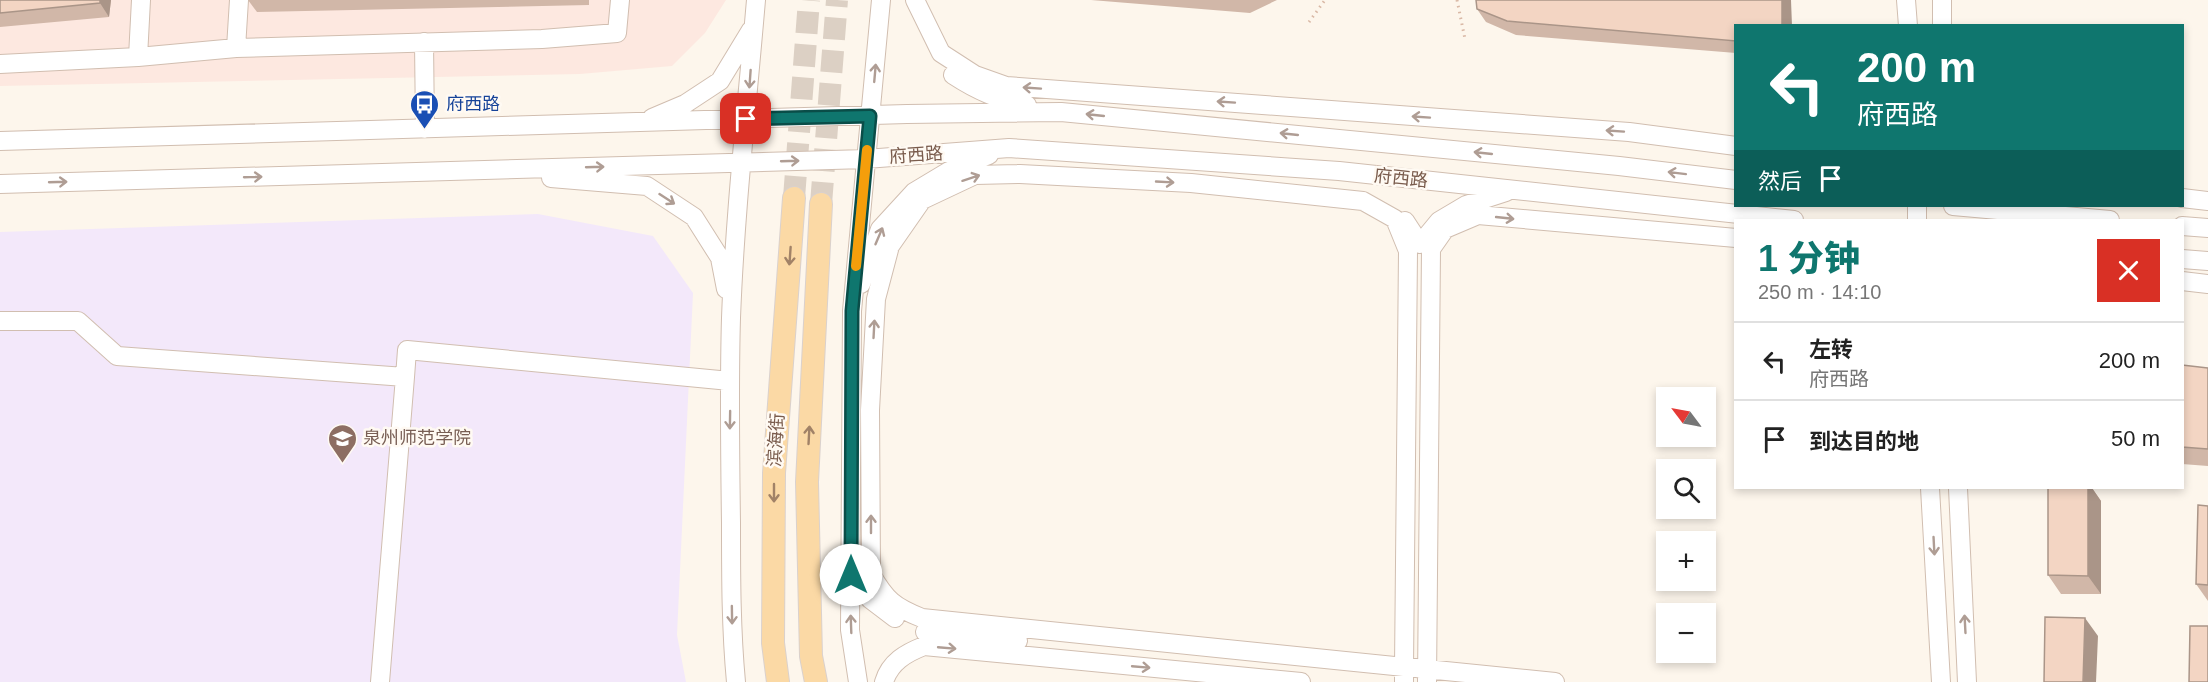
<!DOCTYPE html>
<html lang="zh">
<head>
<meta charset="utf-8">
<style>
  body { margin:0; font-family:Helvetica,"Noto Sans SC",sans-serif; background:#f6f6f6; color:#222; height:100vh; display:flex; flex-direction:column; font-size:22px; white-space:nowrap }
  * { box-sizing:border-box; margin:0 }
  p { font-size:20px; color:#767676 }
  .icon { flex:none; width:33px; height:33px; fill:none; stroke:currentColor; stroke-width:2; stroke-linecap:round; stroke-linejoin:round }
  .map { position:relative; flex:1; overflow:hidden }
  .drawer { position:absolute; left:1734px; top:219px; width:450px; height:270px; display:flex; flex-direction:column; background:#fff; border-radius:0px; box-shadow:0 3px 9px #0003 }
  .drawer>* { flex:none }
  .hud { position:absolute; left:1734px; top:24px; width:450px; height:183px; border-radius:0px; box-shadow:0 3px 9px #0003; background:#0f766e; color:#fff; overflow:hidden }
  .needle { width:39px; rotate:302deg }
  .controls { position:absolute; left:1656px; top:387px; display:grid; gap:12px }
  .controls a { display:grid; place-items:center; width:60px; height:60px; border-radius:0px; background:#fff; box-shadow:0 3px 9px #0003; font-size:30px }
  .pin { position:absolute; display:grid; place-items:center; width:51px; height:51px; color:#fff; margin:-26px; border-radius:12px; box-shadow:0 3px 9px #0006 }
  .me { position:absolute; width:66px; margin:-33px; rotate:0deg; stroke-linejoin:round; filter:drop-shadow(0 0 4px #0008) }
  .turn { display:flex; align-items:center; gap:21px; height:126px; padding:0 24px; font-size:27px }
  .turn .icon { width:78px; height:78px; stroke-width:2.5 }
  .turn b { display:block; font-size:42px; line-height:51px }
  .then { display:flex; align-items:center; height:57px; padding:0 24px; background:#0003; gap:12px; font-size:22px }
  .round { display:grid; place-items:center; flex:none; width:63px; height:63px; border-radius:0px; background:#f6f6f6 }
  .headline { display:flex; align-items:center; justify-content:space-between; height:102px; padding:0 24px }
  h1 { font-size:36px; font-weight:800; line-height:45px; color:#0f766e }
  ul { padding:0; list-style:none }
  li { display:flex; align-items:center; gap:18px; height:78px; padding:0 24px; border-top:2px solid #e0e0e0 }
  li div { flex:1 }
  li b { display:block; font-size:22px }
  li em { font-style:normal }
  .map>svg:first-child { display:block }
  .commercial { fill:#fde8e0 }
  .education { fill:#f3e8fa }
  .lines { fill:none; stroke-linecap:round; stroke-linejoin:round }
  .major-tunnel { stroke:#dcd0c4; stroke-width:22; stroke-dasharray:22 11; stroke-linecap:butt }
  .minor-casing { stroke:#d1beb0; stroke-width:20 }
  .major-casing { stroke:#dad1cd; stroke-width:24 }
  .path { stroke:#d9b8a5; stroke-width:3; stroke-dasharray:1.5 4.5; stroke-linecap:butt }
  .minor { stroke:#fff; stroke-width:18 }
  .major { stroke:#fbd9a5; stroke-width:22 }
  .wall { fill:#d1b7a8 }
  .shaded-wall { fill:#aa9588 }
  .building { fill:#f3d5c3; stroke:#aa9588; stroke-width:1.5 }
  .oneway { stroke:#af9d94 }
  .oneway2 { stroke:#a18267 }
  .route-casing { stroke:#0a4d48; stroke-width:15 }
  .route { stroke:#0f766e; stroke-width:10 }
  .slow { stroke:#f59e0b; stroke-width:10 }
  .labels { text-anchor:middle; stroke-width:5; stroke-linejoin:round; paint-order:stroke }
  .transit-label { font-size:18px; fill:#164399; stroke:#fffaf3; text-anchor:start }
  .street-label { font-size:18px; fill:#7a5c4d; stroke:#fffaf3 }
  .education-label { font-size:18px; fill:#785e54; stroke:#fffaf3; text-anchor:start }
</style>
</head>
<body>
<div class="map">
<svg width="2208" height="682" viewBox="0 0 2208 682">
  <rect width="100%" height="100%" fill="#fdf6ec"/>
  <path class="commercial" d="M 0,0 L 726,0 L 705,33 L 672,66 L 580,74 L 0,86 Z"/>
  <path class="education" d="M 538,214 L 653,236 L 693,293 L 677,635 L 686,682 L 0,682 L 0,232 Z"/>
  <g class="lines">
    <path class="major-tunnel" d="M 794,198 L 809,0
      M 821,204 L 837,0"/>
    <defs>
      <path id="minor" d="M 915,0 L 941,53 L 975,75 L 1006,86 L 1629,132 L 1736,146
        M 1906,0 L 1908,26
        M 1942,0 L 1942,26
        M 424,42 L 425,129
        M 236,48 L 239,0
        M 138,57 L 141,0
        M 0,64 L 138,57 L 236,48 L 542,39 L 617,33 L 620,0
        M 953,75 C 979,92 997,99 1027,105
        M 652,118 L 685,104 L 720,81 L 751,30
        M 0,141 L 907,114 L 1061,112 L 1619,166 L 1736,180
        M 551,178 L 647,186 L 694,217 L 720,258 L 726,289
        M 0,184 L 866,159 L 1009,148 L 1339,171 L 1794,220
        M 2182,198 L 2208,201
        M 1953,206 L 2110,220
        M 1917,220 L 1917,206
        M 1405,221 L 1420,244 L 1439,221 L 1466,205 L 1506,192
        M 2182,226 L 2208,228
        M 2182,259 L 2208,261
        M 2182,281 L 2208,284
        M 861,284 L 880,229 L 914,192 L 949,171 L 989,155
        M 0,321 L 78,321 L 117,356 L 405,377 L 380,682
        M 405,377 L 407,350 L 730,381
        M 1930,488 L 1941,682
        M 1958,488 L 1967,682
        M 851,575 L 870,599 L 895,618
        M 925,632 L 1018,641
        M 736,682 C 731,629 731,576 731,523 C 730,455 729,386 731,318 C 735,212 747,106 756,0
        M 858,682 L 850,630 L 852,311 L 881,0
        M 884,682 C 890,662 906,653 924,646 L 1301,682
        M 1404,682 L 1404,667 L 1408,251 L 1395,219 L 1363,201 L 1191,183 L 1020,174 L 975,175 L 922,200 L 890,246 L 876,299 L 870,410 L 871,574 C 886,600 894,607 922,618 L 1404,667 L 1416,668 L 1555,682
        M 1427,682 L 1431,249 L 1445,229 L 1478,215 L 1736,238"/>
      <path id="major" d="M 778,682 L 773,643 L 774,473 L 794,198
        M 816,682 L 811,656 L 807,482 L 821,204"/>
    </defs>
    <use href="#minor" class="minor-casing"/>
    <use href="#major" class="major-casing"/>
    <path class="path" d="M 1457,0 L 1465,39
      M 1309,22 L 1325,0"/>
    <use href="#minor" class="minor"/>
    <use href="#major" class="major"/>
  </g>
  <path class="wall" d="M 0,0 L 111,0 L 109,17 L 0,27 Z
    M 248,0 L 589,0 L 589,5 L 257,12 Z
    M 1091,0 L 1277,0 L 1250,13 Z
    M 1477,9 L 1736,26 L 1736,53 L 1516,35 L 1486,22 Z
    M 2182,365 L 2208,368 L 2208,466 L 2182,464 Z
    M 2048,488 L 2092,488 L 2101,501 L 2101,594 L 2061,594 L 2048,575 Z
    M 2208,506 L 2208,601 L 2196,584 Z"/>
  <path class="shaded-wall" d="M 100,0 L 111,0 L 109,17 L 100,3 Z
    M 1782,0 L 1791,0 L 1792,26 L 1782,26 Z
    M 2088,488 L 2092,488 L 2101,501 L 2101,594 L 2088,576 Z
    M 2085,618 L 2098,636 L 2096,682 L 2083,682 Z"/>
  <path class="building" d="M 0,0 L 100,0 L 100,3 L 0,13 Z
    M 1476,0 L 1782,0 L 1782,26 L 1736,26 L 1736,41 L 1507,21 L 1477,9 Z
    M 2182,365 L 2208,368 L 2208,449 L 2182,447 Z
    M 2048,488 L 2088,488 L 2088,576 L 2048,575 Z
    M 2198,505 L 2208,506 L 2208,585 L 2196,584 Z
    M 2045,617 L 2085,618 L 2083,682 L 2044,682 Z
    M 2190,626 L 2208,626 L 2208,682 L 2189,682 Z"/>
  <defs><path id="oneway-shaft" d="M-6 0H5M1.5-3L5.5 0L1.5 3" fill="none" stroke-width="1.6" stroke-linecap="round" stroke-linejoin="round" transform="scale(1.5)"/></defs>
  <g class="oneway">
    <use href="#oneway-shaft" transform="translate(875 73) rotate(-85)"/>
    <use href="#oneway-shaft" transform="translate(750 79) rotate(94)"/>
    <use href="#oneway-shaft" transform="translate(1032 88) rotate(-176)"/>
    <use href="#oneway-shaft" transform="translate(1226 102) rotate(-176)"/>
    <use href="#oneway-shaft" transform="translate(1095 115) rotate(-174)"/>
    <use href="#oneway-shaft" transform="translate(1421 117) rotate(-176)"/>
    <use href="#oneway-shaft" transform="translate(1615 131) rotate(-176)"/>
    <use href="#oneway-shaft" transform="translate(1289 134) rotate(-174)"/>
    <use href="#oneway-shaft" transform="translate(1483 153) rotate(-174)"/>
    <use href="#oneway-shaft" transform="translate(790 161) rotate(-2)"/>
    <use href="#oneway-shaft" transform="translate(595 167) rotate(-2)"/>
    <use href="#oneway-shaft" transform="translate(1677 173) rotate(-173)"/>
    <use href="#oneway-shaft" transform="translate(253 177) rotate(-2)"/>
    <use href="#oneway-shaft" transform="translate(971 178) rotate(-18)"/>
    <use href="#oneway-shaft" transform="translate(58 182) rotate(-2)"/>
    <use href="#oneway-shaft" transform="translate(1165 182) rotate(3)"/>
    <use href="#oneway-shaft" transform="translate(667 199) rotate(33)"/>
    <use href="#oneway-shaft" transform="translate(1505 218) rotate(6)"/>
    <use href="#oneway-shaft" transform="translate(879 236) rotate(-67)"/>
    <use href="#oneway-shaft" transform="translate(874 329) rotate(-87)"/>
    <use href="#oneway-shaft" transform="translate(730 420) rotate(91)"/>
    <use href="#oneway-shaft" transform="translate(871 524) rotate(-90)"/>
    <use href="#oneway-shaft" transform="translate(1934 546) rotate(87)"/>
    <use href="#oneway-shaft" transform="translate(732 615) rotate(89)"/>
    <use href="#oneway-shaft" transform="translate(851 624) rotate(-92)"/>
    <use href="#oneway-shaft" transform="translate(1965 624) rotate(-93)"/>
    <use href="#oneway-shaft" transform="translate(947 648) rotate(5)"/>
    <use href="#oneway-shaft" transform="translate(1141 667) rotate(5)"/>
  </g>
  <g class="oneway2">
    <use href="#oneway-shaft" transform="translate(790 256) rotate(94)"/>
    <use href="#oneway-shaft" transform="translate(809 435) rotate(-87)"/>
    <use href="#oneway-shaft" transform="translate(774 493) rotate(90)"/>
  </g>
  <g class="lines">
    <defs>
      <path id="route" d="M 746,119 L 870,116 L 852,311 L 851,575"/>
    </defs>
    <use href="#route" class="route-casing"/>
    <use href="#route" class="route"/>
    <path class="slow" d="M 856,266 L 867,150"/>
  </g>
  <defs>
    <symbol id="bus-pin" viewBox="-11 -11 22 30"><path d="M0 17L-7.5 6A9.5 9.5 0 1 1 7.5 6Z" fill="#1a4fb4" stroke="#fffaf3"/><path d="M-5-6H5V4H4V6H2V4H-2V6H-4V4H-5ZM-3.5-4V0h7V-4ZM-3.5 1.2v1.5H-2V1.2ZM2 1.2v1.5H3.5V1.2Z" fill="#fff"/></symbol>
    <symbol id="university-pin" viewBox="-11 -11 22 30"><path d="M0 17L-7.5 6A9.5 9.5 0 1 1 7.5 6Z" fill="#8d6e63" stroke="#fffaf3"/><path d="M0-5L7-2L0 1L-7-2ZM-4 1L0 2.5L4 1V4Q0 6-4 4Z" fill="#fff"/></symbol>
  </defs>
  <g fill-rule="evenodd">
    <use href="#bus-pin" x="408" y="88" width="33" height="45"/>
    <use href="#university-pin" x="326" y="422" width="33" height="45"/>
  </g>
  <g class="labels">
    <g class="transit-label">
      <text x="446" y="110">府西路</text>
    </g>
    <g class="street-label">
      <text transform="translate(916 155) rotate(-4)" y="6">府西路</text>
      <text transform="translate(1401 178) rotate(6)" y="6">府西路</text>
      <text transform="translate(776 440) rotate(-86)" y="6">滨海街</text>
    </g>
    <g class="education-label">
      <text x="363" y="444">泉州师范学院</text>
    </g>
  </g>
</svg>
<div class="controls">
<a><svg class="needle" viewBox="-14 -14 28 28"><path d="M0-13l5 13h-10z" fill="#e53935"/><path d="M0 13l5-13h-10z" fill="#767676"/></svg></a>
<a><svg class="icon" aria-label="search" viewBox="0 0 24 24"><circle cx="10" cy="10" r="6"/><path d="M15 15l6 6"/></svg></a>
<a>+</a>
<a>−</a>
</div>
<div class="pin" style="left:746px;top:119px;background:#d93025"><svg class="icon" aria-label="arrive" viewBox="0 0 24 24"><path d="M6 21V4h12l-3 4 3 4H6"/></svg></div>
<svg class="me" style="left:851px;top:575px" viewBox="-20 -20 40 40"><circle r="19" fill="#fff"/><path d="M0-13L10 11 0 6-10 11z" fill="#0f766e"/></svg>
<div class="hud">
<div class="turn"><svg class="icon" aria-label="left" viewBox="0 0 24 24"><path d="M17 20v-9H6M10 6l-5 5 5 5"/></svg><div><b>200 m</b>府西路</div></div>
<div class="then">然后<svg class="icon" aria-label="arrive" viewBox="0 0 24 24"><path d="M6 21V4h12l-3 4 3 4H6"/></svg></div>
</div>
<section class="drawer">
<div class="headline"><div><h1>1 分钟</h1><p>250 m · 14:10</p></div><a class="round" style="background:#d93025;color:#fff"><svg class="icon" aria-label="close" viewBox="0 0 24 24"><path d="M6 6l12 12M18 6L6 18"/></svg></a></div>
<ul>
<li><svg class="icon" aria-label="left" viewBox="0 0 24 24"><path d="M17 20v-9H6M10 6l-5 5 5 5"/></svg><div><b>左转</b><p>府西路</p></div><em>200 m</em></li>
<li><svg class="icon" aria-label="arrive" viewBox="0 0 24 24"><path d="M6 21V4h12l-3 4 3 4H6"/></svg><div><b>到达目的地</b></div><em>50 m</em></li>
</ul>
</section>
</div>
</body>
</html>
